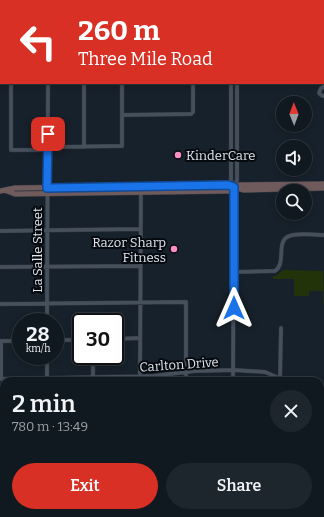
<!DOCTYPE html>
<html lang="en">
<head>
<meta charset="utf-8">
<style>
  body { margin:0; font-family:Bitter,serif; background:#1e262d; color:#f1f3f6; height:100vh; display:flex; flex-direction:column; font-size:15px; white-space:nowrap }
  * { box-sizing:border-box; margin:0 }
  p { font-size:13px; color:#9ca0a5 }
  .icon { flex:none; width:22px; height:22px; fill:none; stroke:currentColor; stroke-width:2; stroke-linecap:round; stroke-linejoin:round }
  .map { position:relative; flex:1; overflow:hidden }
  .details { position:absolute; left:0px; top:377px; width:324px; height:140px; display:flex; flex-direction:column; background:#111920; border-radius:12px 12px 0 0; box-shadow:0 2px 6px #0003,0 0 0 1px #30383e }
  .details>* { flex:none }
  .banner { position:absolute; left:0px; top:0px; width:324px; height:84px; box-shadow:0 2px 6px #0003,0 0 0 1px #30383e; background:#d93025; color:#fff; overflow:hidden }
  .needle { width:26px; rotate:359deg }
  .tools { position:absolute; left:276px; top:96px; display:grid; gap:8px }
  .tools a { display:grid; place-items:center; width:36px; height:36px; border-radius:50%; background:#111920; box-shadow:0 2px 6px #0003,0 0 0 1px #30383e; font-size:20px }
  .speed { position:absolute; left:12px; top:313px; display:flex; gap:8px; font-size:20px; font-weight:700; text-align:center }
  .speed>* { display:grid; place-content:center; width:52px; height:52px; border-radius:50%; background:#111920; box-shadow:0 2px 6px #0003,0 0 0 1px #30383e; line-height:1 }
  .speed small { font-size:10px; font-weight:400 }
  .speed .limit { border:2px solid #111; border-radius:6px; background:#fff; color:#111 }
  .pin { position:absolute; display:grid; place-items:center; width:34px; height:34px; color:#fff; margin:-17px; border-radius:8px; box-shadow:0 2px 6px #0006 }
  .me { position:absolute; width:44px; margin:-22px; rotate:0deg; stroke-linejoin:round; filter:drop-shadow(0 0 3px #0008) }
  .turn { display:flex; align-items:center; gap:14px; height:84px; padding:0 12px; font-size:18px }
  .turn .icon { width:52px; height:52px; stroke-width:2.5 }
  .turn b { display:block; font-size:28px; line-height:34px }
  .round { display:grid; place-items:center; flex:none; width:42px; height:42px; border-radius:21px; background:#1e262d }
  .headline { display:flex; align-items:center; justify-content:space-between; height:68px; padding:0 12px }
  h1 { font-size:24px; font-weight:600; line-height:30px }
  .button { display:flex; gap:8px; margin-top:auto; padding:8px 12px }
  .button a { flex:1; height:46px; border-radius:24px; background:#d93025; color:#fff; font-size:16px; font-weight:600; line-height:46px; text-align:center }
  .button a+a { background:#1e262d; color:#f1f3f6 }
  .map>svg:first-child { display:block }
  .green { fill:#223209 }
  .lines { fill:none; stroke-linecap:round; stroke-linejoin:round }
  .stream { stroke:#08787a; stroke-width:1 }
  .street-casing { stroke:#343a43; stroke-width:4.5 }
  .secondary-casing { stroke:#343a43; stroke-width:6 }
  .street { stroke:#46505c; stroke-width:3.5 }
  .secondary { stroke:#6f5a5c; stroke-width:5 }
  .route-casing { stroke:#114b97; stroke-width:10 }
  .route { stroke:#1a73e8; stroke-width:7 }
  .poi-dot { fill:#fc8fc1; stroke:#060a0f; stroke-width:1.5 }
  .labels { text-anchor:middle; stroke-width:4; stroke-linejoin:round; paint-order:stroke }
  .poi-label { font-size:13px; fill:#e0e6ee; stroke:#060a0f; text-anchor:start }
  .street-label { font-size:13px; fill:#e0e6ee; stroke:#060a0f }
</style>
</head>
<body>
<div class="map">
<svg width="324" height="517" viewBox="0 0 324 517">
  <rect width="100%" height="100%" fill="#17212b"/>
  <path class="green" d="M 283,270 L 323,271 L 324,304 L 323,304 L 323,291 L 309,291 L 309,296 L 294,296 L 294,279 L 273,279 L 273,276 L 276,276 Z"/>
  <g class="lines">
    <path class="stream" d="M 280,513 L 284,517"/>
    <defs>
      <path id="street" d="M 234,1 L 234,0
        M 246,1 L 246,0
        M 0,7 L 1,7
        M 323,43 L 324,43
        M 323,71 L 324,87
        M 11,83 L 11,150 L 48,150
        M 231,83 L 231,181 L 234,187 L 233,381
        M 324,87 L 321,88 L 319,93 L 321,95 L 324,96
        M 122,115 L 191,114 L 193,112 L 193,83
        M 48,147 L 122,146 L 122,83
        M 84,147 L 84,83
        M 234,187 L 237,180 L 237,83
        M 0,231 L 140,229
        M 0,267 L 140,266
        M 234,272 L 275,271 C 288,262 273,238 293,235 C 302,233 314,235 324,235
        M 0,304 L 186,302 L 186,381
        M 47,322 L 48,83
        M 115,339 L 140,338
        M 55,340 L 81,340
        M 0,341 L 21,341
        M 0,379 L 153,376 L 195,371 L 234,370 L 265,372 L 286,381
        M 1,379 L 1,341
        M 47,381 L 47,356
        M 93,381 L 93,356
        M 140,381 L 141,186
        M 280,381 L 281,328
        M 320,395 L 324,395
        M 0,416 L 4,416
        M 320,441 L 324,440
        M 0,452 L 4,452
        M 0,491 L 4,491
        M 320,494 L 324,494
        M 48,513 L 49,517
        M 139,517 L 144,514 L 171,513
        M 233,517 L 233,513"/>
      <path id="secondary" d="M 324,184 L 239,185 L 234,187 L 243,190 L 324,188
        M 0,191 L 15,188 L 228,185 L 234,187
        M 7,191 L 15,194 L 228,191 L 234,187"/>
    </defs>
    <use href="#street" class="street-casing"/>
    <use href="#secondary" class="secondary-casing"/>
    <use href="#street" class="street"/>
    <use href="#secondary" class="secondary"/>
  </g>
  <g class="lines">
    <defs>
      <path id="route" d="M 48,134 L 47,188 L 228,185 L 234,187 L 234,308"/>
    </defs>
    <use href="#route" class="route-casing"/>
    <use href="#route" class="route"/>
  </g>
  <g class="poi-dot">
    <circle cx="178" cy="155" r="4"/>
    <circle cx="174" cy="249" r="4"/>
  </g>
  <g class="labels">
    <g class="poi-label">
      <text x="186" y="160">KinderCare</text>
      <text x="166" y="247" text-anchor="end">Razor Sharp<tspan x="166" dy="15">Fitness</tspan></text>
    </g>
    <g class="street-label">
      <text transform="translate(37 250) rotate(-90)" y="5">La Salle Street</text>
      <text transform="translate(179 364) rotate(-4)" y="5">Carlton Drive</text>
    </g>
  </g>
</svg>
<div class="tools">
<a><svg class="needle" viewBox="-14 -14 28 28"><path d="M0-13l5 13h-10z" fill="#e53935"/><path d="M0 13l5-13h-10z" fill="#9ca0a5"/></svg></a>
<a><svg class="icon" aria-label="sound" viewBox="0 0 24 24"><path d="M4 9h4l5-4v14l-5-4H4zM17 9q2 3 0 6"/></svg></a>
<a><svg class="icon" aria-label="search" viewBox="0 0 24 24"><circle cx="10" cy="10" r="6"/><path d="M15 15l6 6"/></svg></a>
</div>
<div class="speed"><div>28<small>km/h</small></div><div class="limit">30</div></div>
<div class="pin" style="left:48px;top:134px;background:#d93025"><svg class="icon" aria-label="arrive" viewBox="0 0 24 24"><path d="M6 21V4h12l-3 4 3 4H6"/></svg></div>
<svg class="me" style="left:234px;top:308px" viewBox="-20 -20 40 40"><path d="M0-17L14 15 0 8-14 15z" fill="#1a73e8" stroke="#fff" stroke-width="4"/></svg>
<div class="banner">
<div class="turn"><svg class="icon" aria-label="left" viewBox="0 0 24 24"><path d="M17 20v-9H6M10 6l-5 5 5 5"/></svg><div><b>260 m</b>Three Mile Road</div></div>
</div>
<section class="details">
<div class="headline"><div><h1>2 min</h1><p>780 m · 13:49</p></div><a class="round"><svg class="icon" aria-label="close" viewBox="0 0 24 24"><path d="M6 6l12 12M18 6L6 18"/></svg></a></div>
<div class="button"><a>Exit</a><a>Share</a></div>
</section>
</div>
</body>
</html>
